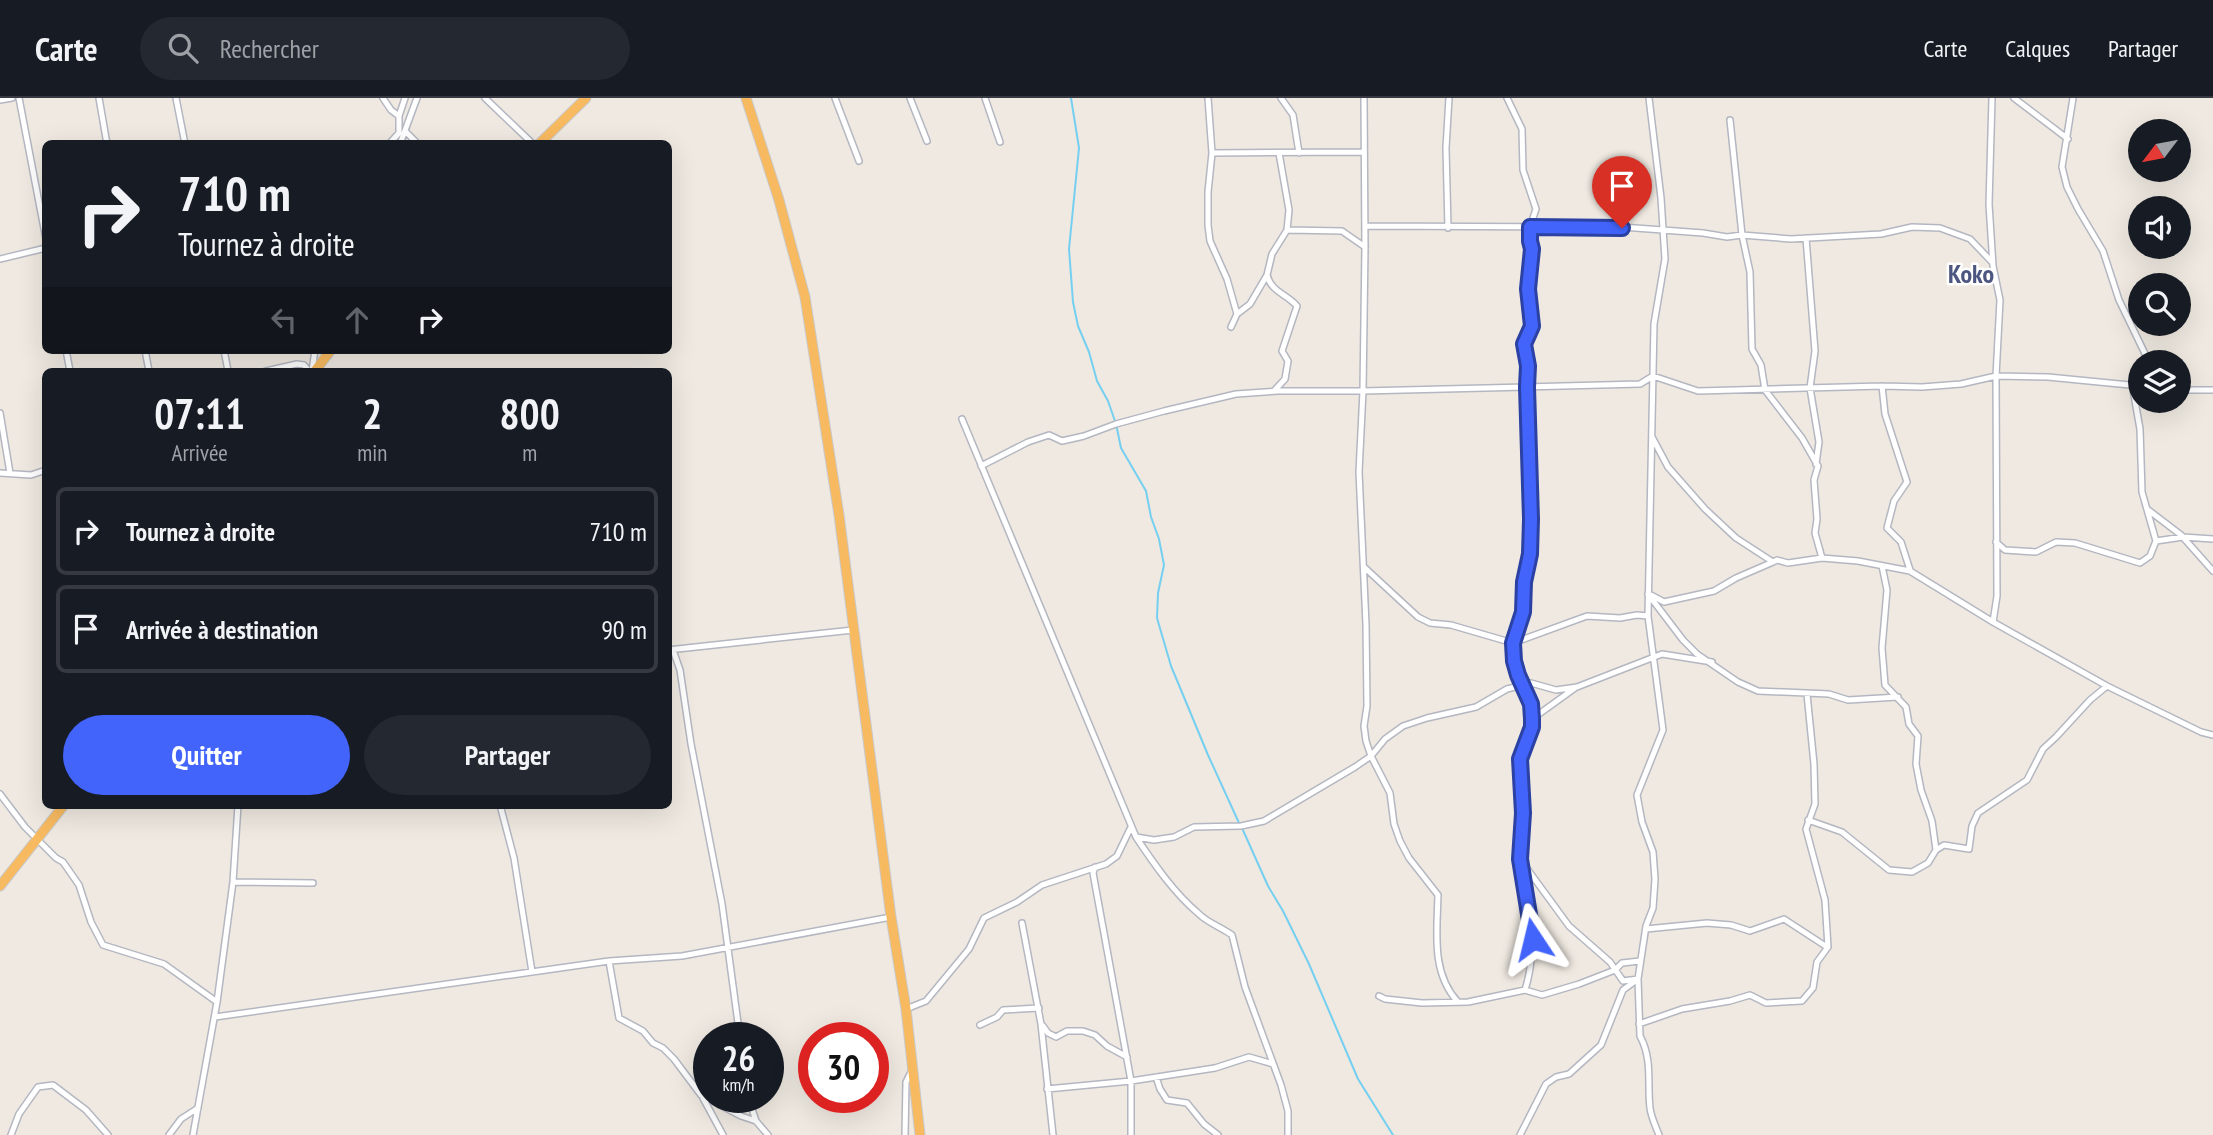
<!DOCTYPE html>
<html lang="fr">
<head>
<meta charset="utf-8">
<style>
  body { margin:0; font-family:"PT Sans Narrow",sans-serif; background:#242831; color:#f1f3f6; height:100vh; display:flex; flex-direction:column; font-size:26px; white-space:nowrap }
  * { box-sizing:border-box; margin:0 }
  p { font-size:23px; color:#9ea1a6 }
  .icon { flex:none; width:38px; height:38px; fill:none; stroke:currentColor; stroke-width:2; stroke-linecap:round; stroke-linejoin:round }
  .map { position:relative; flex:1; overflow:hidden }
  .details { position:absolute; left:42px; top:270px; width:630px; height:441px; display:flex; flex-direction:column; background:#171b24; border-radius:10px; box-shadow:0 7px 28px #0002 }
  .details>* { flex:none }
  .hud { position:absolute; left:42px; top:42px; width:630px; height:214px; border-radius:10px; box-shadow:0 7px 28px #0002; background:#171b24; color:#f1f3f6; overflow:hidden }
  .needle { width:46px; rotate:238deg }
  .fabs { position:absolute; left:2128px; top:21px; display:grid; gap:14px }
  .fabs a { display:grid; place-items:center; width:63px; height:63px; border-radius:50%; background:#171b24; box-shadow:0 7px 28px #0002; font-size:35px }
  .speed { position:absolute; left:693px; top:924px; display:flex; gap:14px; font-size:35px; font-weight:700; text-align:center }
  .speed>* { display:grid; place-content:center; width:91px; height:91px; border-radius:50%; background:#171b24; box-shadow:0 7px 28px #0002; line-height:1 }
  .speed small { font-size:18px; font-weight:400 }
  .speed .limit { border:10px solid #d22; background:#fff; color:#111 }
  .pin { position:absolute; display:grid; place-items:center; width:60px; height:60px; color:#fff; margin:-72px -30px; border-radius:50% 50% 50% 0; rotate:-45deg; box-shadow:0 0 7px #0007 }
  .pin .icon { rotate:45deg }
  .me { position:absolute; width:77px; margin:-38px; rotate:350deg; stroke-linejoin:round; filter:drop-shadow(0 0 5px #0008) }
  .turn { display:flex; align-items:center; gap:24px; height:147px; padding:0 21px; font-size:32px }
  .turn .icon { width:91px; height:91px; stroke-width:2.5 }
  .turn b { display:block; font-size:49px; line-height:60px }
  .lanes { display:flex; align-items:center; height:66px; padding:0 21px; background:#0003; justify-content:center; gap:35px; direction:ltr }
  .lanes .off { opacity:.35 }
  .eta { display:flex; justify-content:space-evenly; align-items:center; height:119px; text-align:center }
  .eta b { font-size:42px; font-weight:600; line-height:49px }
  .button { display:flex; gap:14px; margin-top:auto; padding:14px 21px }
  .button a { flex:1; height:80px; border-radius:42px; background:#4264fb; color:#fff; font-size:28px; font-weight:600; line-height:80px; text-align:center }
  .button a+a { background:#242831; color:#f1f3f6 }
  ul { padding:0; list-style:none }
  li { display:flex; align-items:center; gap:21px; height:88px; margin:0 14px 10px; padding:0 7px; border:4px solid #363941; border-radius:10px }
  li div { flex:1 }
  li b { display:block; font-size:26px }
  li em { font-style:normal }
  header { display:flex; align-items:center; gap:42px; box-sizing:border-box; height:98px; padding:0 35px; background:#171b24; border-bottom:2px solid #363941 }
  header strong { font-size:33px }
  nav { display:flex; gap:38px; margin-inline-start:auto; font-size:24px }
  .search { width:490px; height:63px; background:#242831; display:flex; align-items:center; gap:18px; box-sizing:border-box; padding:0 24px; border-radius:38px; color:#9ea1a6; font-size:26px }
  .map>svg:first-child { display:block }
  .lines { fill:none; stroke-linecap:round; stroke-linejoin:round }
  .stream { stroke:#75cff0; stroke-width:2 }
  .minor-casing { stroke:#b4b7c1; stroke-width:8 }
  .trunk-casing { stroke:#c9c9c9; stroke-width:11 }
  .minor { stroke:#fff; stroke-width:5 }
  .trunk { stroke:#f8ba60; stroke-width:9 }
  .route-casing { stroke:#2b41a3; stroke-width:18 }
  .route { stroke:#4264fb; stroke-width:12 }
  .labels { text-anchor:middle; stroke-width:5; stroke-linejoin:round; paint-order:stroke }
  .neighbourhood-label { font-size:26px; font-weight:bold; fill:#4d5680; stroke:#fff }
</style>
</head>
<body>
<header>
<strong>Carte</strong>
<div class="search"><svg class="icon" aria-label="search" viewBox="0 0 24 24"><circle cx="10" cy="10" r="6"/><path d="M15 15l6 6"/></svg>Rechercher</div>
<nav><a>Carte</a><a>Calques</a><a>Partager</a></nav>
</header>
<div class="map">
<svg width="2213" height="1037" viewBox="0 0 2213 1037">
  <rect width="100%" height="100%" fill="#efe9e1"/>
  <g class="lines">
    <path class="stream" d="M 1071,0 L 1079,50 L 1069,151 L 1073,204 L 1078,228 L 1089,254 L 1097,283 L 1108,303 L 1116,326 L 1121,350 L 1146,393 L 1151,419 L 1159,441 L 1164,467 L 1158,495 L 1157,520 L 1171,568 L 1208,657 L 1239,725
      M 1242,730 L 1268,788 L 1283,813 L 1309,866 L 1358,981 L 1393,1037"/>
    <defs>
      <path id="minor" d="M 19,0 L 46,141
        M 99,0 L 107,46
        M 176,0 L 185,46
        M 383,0 L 391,12 L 399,18
        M 485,0 L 533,46
        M 835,0 L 859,63
        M 910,0 L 927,43
        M 985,0 L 1000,44
        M 1208,0 L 1212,55 L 1208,94 L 1208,127 L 1210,143 L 1227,181 L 1237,216 L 1231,229
        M 1281,0 L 1293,17 L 1299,55
        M 1364,0 L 1365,149 L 1363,293 L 1640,286 L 1653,278 L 1698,293 L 1882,288 L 1922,289 L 1961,286 L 1996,278 L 1997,498 L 1993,524 L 2107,588 L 2201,634 L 2213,637
        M 1507,0 L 1522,31 L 1523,72 L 1536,111 L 1530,129 L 1530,143 L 1532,151 L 1528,191 L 1532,228 L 1524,246 L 1528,268 L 1527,290 L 1531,421 L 1530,456 L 1524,484 L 1523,514 L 1513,545 L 1518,577 L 1531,606 L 1532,629 L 1520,661 L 1523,715 L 1520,761 L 1569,828 L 1610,864 L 1623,883 L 1638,881 L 1640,938 C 1653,962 1647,986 1650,1010 C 1651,1019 1656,1029 1659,1037
        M 1992,0 L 1989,106 L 1993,168 L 2000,202 L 1996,278 L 2048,279 L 2140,288
        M 2014,0 L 2068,41
        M 2073,0 L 2062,69 L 2067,89 L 2078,111 L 2103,153 L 2119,202 L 2149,264
        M 0,2 L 12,0
        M 1730,22 L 1742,137 L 1750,174 L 1752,251 L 1761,267 L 1765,292 L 1802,340 L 1818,368 L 1814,382 L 1817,421 L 1815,435 L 1822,460
        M 405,33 L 418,46
        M 389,46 L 399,35 L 399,18 L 405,0
        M 400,46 L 417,0
        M 1212,55 L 1363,54
        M 1365,128 L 1622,129 L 1703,135 L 1727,139 L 1742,137 L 1791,141 L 1881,136 L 1912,129 L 1940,130 L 1970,141 L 1992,164
        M 1448,130 L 1446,50 L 1449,0
        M 1287,132 L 1342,133 L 1365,149
        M 1806,140 L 1815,253 L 1810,290 L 1819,344 L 1816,366
        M 0,161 L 46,150
        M 1267,177 C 1271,194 1287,196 1297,208 L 1282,253 L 1288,263 L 1285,281 L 1274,293
        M 1237,216 L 1250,206 L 1267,177 L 1272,156 L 1287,132 L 1289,112 L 1279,55
        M 66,252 L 70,273
        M 145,252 L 149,273
        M 224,252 L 228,273
        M 266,273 L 297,266 L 304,267 L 309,273
        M 312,273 L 315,252
        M 2132,286 L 2140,331 L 2142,394 L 2156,443
        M 1882,288 L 1885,316 L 1907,384 L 1894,403 L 1887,430 L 1901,444 L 1910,472
        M 2179,292 L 2213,292
        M 0,315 L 10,375
        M 962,321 L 1136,739 C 1154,766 1174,795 1199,816 C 1208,825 1221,829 1232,837 L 1245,889 L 1281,987 L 1288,1013 L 1288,1037
        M 1652,339 L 1668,369 L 1705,411 L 1736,440 L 1773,464 L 1777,462 L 1788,465 L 1822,460 L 1858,463 L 1910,473 L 1993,524
        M 981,368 L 1028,344 L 1049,337 L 1062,343 L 1084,338 L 1116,326 L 1164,313 L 1236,296 L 1278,293 L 1363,293 L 1359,374 L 1366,526 L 1367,608 L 1364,628 L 1366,643 L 1371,658 L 1390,695 L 1394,726 L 1400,743 L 1409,760 L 1438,797 C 1437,834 1431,875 1458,904
        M 0,375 L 31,377 L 46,372
        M 2147,411 L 2181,437 L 2213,473
        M 1996,444 L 2005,452 L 2036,454 L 2056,444 L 2075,445 L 2140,465 L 2150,458 L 2156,443 L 2183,439 L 2213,441
        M 1364,469 L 1418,519 L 1430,525 L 1451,527 L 1513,545 L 1587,518 L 1620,520 L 1637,517 L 1648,518
        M 1648,496 L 1683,542 L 1697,556 L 1738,584 L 1758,593 L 1829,596 L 1848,602 L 1898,599
        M 1651,497 L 1664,504 L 1714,493 L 1736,480 L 1773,464
        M 668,552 L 853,532
        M 673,552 L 680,572 L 691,646 L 722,806 L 740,940
        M 1532,621 L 1575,590
        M 0,696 L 25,729 L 56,760 L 63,764 L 79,787 L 91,824 L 103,847 L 164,866 L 217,904
        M 500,707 L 514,760 L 532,874
        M 1808,722 L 1842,734 L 1889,772 L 1912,774 L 1928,765 L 1936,752 L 1932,723 L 1921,692 L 1916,666 L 1918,638 L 1909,626 L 1906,609 L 1885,587 L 1882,550 L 1887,492 L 1882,468
        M 1136,739 L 1154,742 L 1174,739 L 1194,729 L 1241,728 L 1264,723 L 1355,669 L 1371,658 L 1385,641 L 1403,628 L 1427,620 L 1476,609 L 1507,591 L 1531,585 L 1556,592 L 1577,589 L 1662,556 L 1712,564
        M 1936,752 L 1944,747 L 1969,751 L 1972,728 L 1978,715 L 2027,682 L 2043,651 L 2056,639 L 2090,602 L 2107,588
        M 1095,769 L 1093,775 L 1131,983 L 1131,1037
        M 233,784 L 313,785
        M 1022,825 L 1041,926 L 1053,1037
        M 1646,831 L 1707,825 L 1731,827 L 1750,833 L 1784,821 L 1827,849
        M 609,863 L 619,920 L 643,933 L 653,945 L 663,950 L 674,961 L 701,997 L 741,1018 L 756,1023 L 768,1037
        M 1525,892 L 1542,897 L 1579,886 L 1615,872 L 1622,865 L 1640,863
        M 1379,898 L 1385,901 L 1422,905 L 1468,904 L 1525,892 C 1539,848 1528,808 1520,764
        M 906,911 L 926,903 L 969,851 L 984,820 L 1017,804 L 1042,787 L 1106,766 L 1117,758 L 1131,729
        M 215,919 L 609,863 L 682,858 L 891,819
        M 1639,926 L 1682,911 L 1730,903 L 1750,897 L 1766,905 L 1802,903 L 1813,890 L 1817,864 L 1828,849 L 1825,802 L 1806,731 L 1815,706 L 1814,666 L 1807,596
        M 980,927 L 997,919 L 1003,912 L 1039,910
        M 1043,928 L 1048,935 L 1056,939 L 1067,933 L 1083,933 L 1095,937 L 1107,948 L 1127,959
        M 1156,979 L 1160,991 L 1167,1002 L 1187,1005 L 1204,1026 L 1218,1037
        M 1047,991 L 1131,983 L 1215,970 L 1249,959 L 1273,966
        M 748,999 L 756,1023
        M 703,1000 L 723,1037
        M 11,1037 L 19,1016 L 38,989 L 53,987 L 86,1012 L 108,1037
        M 169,1037 L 181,1021 L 198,1010
        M 193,1037 L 217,904 L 233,784 L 238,707
        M 905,1037 L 906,984 L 912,972
        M 1520,1037 L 1546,986 L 1556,979 L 1569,976 L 1601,947 L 1623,892 L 1638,881 L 1646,828 L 1653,810 L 1655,781 L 1653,754 L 1642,724 L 1637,697 L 1663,632 L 1648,518 L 1654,226 L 1665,161 L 1661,100 L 1649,0"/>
      <path id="trunk" d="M 746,0 L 779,102 L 805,199 L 839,417 L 891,819 L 906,911 L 920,1037
        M 539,46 L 586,0
        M 315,273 L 331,252
        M 0,788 L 64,707"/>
    </defs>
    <use href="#minor" class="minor-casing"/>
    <use href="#trunk" class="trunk-casing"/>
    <use href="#minor" class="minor"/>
    <use href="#trunk" class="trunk"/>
  </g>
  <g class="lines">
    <defs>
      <path id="route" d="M 1533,841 L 1520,761 L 1523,715 L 1520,661 L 1532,629 L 1532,621 L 1531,606 L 1518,577 L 1514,563 L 1513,545 L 1523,514 L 1524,484 L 1530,456 L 1531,421 L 1527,289 L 1528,268 L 1524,246 L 1532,228 L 1528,191 L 1532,151 L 1530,143 L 1530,129 L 1622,130"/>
    </defs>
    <use href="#route" class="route-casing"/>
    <use href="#route" class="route"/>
  </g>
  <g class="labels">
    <g class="neighbourhood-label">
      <text x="1971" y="185">Koko</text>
    </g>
  </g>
</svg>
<div class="fabs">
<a><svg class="needle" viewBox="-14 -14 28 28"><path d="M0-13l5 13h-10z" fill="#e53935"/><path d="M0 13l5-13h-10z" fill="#9ea1a6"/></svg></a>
<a><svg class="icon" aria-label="sound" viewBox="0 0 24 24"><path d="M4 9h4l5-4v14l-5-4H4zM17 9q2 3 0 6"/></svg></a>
<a><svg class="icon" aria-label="search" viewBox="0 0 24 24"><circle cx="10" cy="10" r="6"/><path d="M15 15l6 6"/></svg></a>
<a><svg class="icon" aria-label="layers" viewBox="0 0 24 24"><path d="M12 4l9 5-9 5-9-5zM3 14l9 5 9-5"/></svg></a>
</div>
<div class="speed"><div>26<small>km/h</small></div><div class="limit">30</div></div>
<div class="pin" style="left:1622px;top:130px;background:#d93025"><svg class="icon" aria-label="arrive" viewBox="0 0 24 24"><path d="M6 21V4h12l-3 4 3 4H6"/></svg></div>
<svg class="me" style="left:1533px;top:841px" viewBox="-20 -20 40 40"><path d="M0-17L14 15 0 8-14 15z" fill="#4264fb" stroke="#fff" stroke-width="4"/></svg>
<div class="hud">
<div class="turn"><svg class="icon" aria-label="right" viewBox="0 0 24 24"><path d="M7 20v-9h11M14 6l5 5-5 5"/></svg><div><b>710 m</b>Tournez à droite</div></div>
<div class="lanes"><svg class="icon off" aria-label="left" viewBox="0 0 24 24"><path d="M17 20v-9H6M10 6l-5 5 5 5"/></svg><svg class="icon off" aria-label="ahead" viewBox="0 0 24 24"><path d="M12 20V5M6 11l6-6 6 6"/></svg><svg class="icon" aria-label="right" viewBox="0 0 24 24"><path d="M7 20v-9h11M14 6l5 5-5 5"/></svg></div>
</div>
<section class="details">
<div class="eta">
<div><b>07:11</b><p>Arrivée</p></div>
<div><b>2</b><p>min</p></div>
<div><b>800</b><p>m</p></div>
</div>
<ul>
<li><svg class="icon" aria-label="right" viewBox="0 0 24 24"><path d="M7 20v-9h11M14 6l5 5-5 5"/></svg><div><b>Tournez à droite</b></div><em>710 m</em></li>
<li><svg class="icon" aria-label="arrive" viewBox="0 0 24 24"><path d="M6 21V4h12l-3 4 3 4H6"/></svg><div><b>Arrivée à destination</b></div><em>90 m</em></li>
</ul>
<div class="button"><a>Quitter</a><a>Partager</a></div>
</section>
</div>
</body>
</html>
